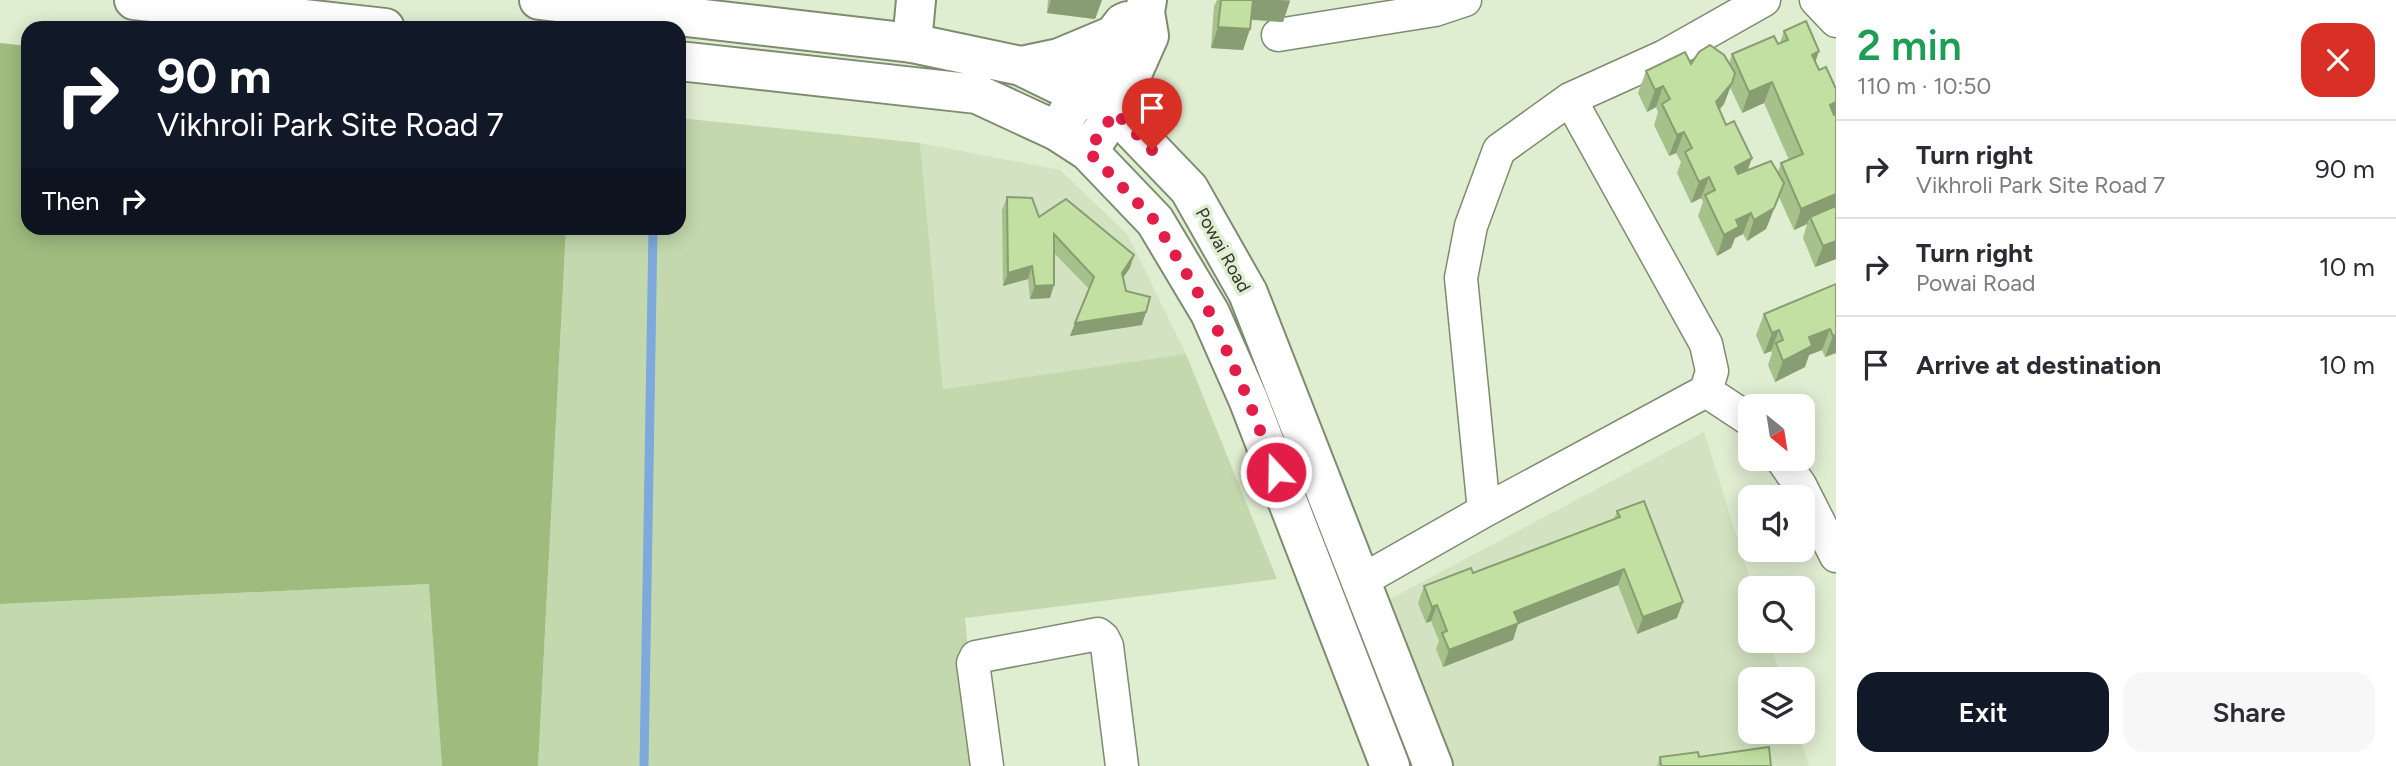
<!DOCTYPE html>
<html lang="en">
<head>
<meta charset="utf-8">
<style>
  body { margin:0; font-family:Figtree,sans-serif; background:#f7f7f7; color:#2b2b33; height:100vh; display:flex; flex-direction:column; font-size:26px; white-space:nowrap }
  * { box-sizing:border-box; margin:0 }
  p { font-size:23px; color:#7c7c81 }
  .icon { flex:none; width:38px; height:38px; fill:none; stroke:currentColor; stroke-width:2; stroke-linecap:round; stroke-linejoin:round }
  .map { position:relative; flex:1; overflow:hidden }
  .drawer { display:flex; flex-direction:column; background:#fff; width:560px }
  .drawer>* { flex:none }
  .hud { position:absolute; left:21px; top:21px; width:665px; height:214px; border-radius:21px; box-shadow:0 4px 18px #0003; background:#111827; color:#fff; overflow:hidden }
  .needle { width:46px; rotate:150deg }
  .controls { position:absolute; left:1738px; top:394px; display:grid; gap:14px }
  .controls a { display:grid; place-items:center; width:77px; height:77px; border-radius:14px; background:#fff; box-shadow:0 4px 18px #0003; font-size:35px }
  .pin { position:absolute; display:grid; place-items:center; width:60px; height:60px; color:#fff; margin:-72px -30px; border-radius:50% 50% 50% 0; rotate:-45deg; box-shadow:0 0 7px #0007 }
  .pin .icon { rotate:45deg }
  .me { position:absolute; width:77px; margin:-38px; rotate:339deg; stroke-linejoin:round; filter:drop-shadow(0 0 5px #0008) }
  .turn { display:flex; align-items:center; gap:24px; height:147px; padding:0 21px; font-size:32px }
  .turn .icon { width:91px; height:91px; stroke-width:2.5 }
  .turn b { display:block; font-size:49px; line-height:60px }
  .then { display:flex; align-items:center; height:66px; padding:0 21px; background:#0003; gap:14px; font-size:26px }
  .round { display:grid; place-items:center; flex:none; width:74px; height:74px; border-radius:21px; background:#f7f7f7 }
  .summary { display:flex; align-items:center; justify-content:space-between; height:119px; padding:0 21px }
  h1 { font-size:42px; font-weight:600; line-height:52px; color:#1e9e55 }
  .action { display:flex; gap:14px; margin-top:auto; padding:14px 21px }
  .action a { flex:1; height:80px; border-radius:21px; background:#111827; color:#fff; font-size:28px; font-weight:600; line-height:80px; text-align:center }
  .action a+a { background:#f7f7f7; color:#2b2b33 }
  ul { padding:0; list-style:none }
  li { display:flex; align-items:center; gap:21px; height:98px; padding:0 21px; border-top:2px solid #e1e1e2 }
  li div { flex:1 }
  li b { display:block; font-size:26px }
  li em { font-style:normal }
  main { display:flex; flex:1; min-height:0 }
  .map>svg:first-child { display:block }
  .built { fill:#d3e3c1 }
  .green { fill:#c3d8ad }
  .forest { fill:#9fbc7e }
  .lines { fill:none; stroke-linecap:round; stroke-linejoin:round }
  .stream { stroke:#7da9dd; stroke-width:9 }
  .minor-casing { stroke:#7e8b71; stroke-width:35 }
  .tertiary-casing { stroke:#7e8b71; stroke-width:42 }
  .secondary-casing { stroke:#7e8b71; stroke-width:42 }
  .minor { stroke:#fff; stroke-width:32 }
  .tertiary { stroke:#fff; stroke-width:38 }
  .secondary { stroke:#fff; stroke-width:38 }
  .wall { fill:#a7c18a; fill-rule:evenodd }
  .shaded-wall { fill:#889d71 }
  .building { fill:#c2e0a1; stroke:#889d71; stroke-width:2 }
  .route { stroke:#e11d48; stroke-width:12; stroke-dasharray:0 21.6 }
  .labels { text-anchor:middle; stroke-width:7; stroke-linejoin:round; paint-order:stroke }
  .street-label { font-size:18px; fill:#2f342a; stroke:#dfedd1 }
</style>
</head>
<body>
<main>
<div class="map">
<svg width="1836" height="766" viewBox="0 0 1836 766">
  <rect width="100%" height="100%" fill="#dfedd1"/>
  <path class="built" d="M 920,143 L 1060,170 L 1127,234 L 1186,354 L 943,389 Z
    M 1704,432 L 1753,588 L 1750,588 L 1750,640 L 1769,641 L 1782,679 L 1750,679 L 1750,732 L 1798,732 L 1809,766 L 1454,766 L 1390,599 Z"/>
  <path class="green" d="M 679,118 L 920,143 L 943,389 L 1186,354 L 1277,579 L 965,618 L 979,766 L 538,766 L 566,228 L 679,228 Z
    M 430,584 L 442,766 L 0,766 L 0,604 Z"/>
  <path class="forest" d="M 0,43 L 28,46 L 28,228 L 566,228 L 538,766 L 442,766 L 429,584 L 0,604 Z"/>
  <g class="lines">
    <path class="stream" d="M 644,766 L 653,228"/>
    <defs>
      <path id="minor" d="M 1816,0 L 1836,21
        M 1278,35 L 1435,10 L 1465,0
        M 1706,391 L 1750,420
        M 1781,458 L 1800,485 L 1836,556
        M 1484,511 L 1461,278 L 1471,226 L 1499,150 L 1570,99 L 1665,56 L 1764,0
        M 1361,581 L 1484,511 L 1706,391 L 1712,371 L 1706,344 L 1570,99
        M 987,766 L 973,663 L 976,657 L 1098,634 L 1103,638 L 1107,646 L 1122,766"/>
      <path id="tertiary" d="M 912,43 L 916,0
        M 1057,131 L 1114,35 L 1123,23 L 1128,21
        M 1088,151 L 1115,112 L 1149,36 L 1145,12 L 1147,0"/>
      <path id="secondary" d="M 134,0 L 385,28
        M 539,0 L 912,43 L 1021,66 L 1115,112 L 1189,189 L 1248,293 L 1433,766
        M 679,61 L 977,94 L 1057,131 L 1088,151 L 1155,221 L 1210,313 L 1248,399 L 1390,766
        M 1021,66 L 1059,58 L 1114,35"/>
    </defs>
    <use href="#minor" class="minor-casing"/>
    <use href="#tertiary" class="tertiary-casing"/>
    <use href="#secondary" class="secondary-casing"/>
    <use href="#minor" class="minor"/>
    <use href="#tertiary" class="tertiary"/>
    <use href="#secondary" class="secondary"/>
  </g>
  <path class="wall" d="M 1048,0 L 1102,0 L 1095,19 L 1047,13 Z
    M 1217,0 L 1290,0 L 1283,22 L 1251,20 L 1250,29 L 1243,50 L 1211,48 L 1214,6 Z
    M 1784,31 L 1819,51 L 1815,62 L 1819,70 L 1836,89 L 1836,259 L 1815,267 L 1803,238 L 1807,224 L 1794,230 L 1779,197 L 1766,229 L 1747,241 L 1743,234 L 1735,238 L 1731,248 L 1717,256 L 1698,216 L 1703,202 L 1701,198 L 1691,203 L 1677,173 L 1681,162 L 1676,153 L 1669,156 L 1654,125 L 1658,112 L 1656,107 L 1647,112 L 1638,93 L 1646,71 L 1691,64 L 1729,63 L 1732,54 L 1780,43 ZM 1730,87 L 1742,113 L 1764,103 L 1789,160 L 1781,163 L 1778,172 L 1748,170 L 1752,158 L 1726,125 L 1719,110 L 1724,104 Z
    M 1007,197 L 1039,217 L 1130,268 L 1123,278 L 1126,291 L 1142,325 L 1070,336 L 1089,289 L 1054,253 L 1050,298 L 1030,299 L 1028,279 L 1003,286 L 1002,210 Z
    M 1836,284 L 1836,353 L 1825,357 L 1822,350 L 1809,355 L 1805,367 L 1775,382 L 1768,365 L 1772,353 L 1771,351 L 1764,354 L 1756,335 L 1764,314 Z
    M 1617,511 L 1677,618 L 1637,634 L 1618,585 L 1518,624 L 1513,640 L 1443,667 L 1436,649 L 1439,641 L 1431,621 L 1426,623 L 1418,603 L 1424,586 L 1473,573 L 1614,519 Z
    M 1660,757 L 1699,757 L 1771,766 L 1657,766 Z"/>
  <path class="shaded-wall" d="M 1051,0 L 1102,0 L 1095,19 L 1047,13 Z
    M 1253,0 L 1280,0 L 1290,1 L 1283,22 L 1246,19 Z
    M 1218,27 L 1250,29 L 1243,50 L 1211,48 Z
    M 1819,51 L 1812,72 L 1812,55 Z
    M 1772,82 L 1764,103 L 1742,113 L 1749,92 Z
    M 1732,83 L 1724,104 L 1708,123 L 1716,102 Z
    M 1663,86 L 1656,107 L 1647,112 L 1655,90 Z
    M 1836,102 L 1836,114 L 1822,126 L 1830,105 Z
    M 1684,132 L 1676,153 L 1669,156 L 1677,135 Z
    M 1752,158 L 1744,179 L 1727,188 L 1735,167 Z
    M 1709,177 L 1701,198 L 1691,203 L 1699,182 Z
    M 1784,183 L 1766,229 L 1747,241 L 1754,220 Z
    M 1836,194 L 1836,212 L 1810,217 L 1807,224 L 1794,230 L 1801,209 Z
    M 1751,213 L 1743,234 L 1735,238 L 1731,248 L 1717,256 L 1724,235 L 1736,220 Z
    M 1836,241 L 1836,259 L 1815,267 L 1823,246 Z
    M 1134,255 L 1130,268 L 1117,286 L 1122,273 Z
    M 1032,266 L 1028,279 L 1003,286 L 1008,273 Z
    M 1054,285 L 1050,298 L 1030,299 L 1035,286 Z
    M 1146,312 L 1142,325 L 1070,336 L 1075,323 Z
    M 1830,329 L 1822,350 L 1809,355 L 1805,367 L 1775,382 L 1783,361 L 1809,337 Z
    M 1779,330 L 1771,351 L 1764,354 L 1772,333 Z
    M 1836,335 L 1836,353 L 1825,357 L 1833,336 Z
    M 1624,569 L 1618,585 L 1518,624 L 1513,640 L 1443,667 L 1449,650 L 1514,612 Z
    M 1683,602 L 1677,618 L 1637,634 L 1643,617 Z
    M 1437,605 L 1431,621 L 1426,623 L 1432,607 Z"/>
  <path class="building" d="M 1221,0 L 1253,0 L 1250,29 L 1218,27 Z
    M 1806,21 L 1819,51 L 1812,55 L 1819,70 L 1826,67 L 1836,89 L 1836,102 L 1830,105 L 1834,115 L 1836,114 L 1836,194 L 1801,209 L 1781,163 L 1803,154 L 1772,82 L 1749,92 L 1732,54 L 1774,36 L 1778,44 L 1788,40 L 1784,31 Z
    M 1710,45 L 1724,55 L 1735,73 L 1732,83 L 1716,102 L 1726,125 L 1734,121 L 1752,158 L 1735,167 L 1738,174 L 1771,161 L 1784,183 L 1774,208 L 1754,220 L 1751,213 L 1736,220 L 1739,227 L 1724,235 L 1705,195 L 1715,190 L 1709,177 L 1699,182 L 1685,152 L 1692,148 L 1684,132 L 1677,135 L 1662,104 L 1670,99 L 1663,86 L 1655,90 L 1646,71 L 1685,52 L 1691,64 L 1699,52 Z
    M 1007,197 L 1032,198 L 1039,217 L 1066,199 L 1134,255 L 1122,273 L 1126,291 L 1150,297 L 1146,312 L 1075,323 L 1094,277 L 1054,234 L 1054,285 L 1035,286 L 1032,266 L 1008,273 Z
    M 1836,206 L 1836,241 L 1823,246 L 1810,217 Z
    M 1836,284 L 1836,335 L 1833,336 L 1830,329 L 1809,337 L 1812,346 L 1783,361 L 1776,343 L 1783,340 L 1779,330 L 1772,333 L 1764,314 Z
    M 1644,501 L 1683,602 L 1643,617 L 1624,569 L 1514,612 L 1519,623 L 1449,650 L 1442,633 L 1447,631 L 1437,605 L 1432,607 L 1424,586 L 1471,568 L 1473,573 L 1620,517 L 1617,511 Z
    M 1769,747 L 1771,766 L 1661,766 L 1660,757 L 1698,752 L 1699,757 Z"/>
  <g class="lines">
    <path class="route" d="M 1152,150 L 1115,112 L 1088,151 L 1155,221 L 1210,313 L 1248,399 L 1276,472"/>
  </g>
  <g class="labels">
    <g class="street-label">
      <text transform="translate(1223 250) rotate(61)" y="6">Powai Road</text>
    </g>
  </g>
</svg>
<div class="controls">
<a><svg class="needle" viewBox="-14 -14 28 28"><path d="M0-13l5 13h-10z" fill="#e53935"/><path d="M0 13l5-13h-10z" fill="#7c7c81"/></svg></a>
<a><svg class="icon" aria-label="sound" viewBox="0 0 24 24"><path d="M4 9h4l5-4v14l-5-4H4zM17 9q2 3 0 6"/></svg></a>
<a><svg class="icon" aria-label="search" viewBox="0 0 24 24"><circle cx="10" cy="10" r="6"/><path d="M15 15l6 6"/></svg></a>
<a><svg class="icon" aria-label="layers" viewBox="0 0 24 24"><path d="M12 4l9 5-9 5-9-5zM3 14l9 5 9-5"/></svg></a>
</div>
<div class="pin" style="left:1152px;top:150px;background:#d93025"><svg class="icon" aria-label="arrive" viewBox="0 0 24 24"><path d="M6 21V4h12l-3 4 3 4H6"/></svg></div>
<svg class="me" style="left:1276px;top:472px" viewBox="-20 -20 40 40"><circle r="17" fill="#e11d48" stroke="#fff" stroke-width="3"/><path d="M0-11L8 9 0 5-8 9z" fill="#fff"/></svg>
<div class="hud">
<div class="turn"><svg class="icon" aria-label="right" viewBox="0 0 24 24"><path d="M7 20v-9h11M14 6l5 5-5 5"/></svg><div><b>90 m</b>Vikhroli Park Site Road 7</div></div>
<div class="then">Then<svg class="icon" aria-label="right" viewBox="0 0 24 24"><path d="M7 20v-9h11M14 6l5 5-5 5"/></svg></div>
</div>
</div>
<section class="drawer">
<div class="summary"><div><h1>2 min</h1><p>110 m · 10:50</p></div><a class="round" style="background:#d93025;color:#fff"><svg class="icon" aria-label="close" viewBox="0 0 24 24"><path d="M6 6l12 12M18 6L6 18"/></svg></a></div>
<ul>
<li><svg class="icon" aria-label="right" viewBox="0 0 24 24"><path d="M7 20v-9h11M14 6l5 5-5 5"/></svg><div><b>Turn right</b><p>Vikhroli Park Site Road 7</p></div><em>90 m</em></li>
<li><svg class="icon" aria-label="right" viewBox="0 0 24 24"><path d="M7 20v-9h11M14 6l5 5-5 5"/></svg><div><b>Turn right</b><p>Powai Road</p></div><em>10 m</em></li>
<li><svg class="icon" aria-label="arrive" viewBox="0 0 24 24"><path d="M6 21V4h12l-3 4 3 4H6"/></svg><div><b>Arrive at destination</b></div><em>10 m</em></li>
</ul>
<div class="action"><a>Exit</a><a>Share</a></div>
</section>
</main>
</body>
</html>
